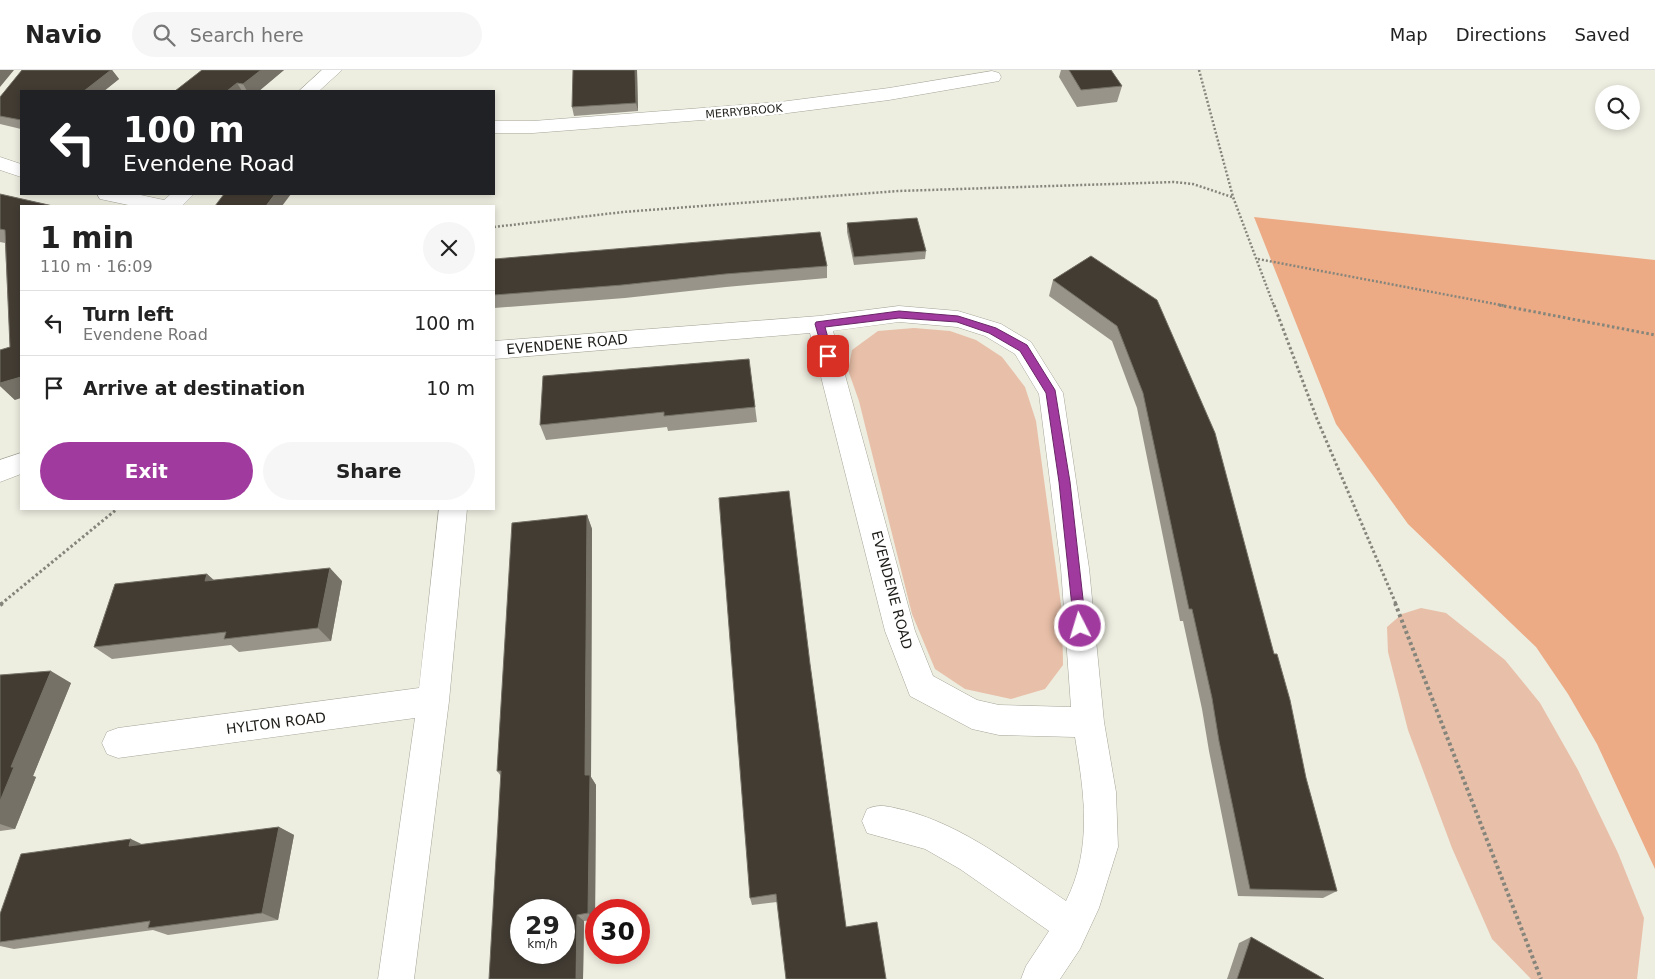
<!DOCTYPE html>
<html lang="en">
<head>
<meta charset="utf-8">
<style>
  body { margin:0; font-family:"DejaVu Sans",sans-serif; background:#f6f6f6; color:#222; height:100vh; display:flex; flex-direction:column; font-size:19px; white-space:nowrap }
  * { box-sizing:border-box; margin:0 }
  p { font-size:16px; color:#767676 }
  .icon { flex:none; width:28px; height:28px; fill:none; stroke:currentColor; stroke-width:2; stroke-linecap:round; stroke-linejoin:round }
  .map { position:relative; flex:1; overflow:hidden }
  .side { position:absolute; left:20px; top:135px; width:475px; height:305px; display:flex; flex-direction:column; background:#fff; border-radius:0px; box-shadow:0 2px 8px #0003 }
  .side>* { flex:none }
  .top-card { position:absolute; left:20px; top:20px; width:475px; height:105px; border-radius:0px; box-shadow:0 2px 8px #0003; background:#202124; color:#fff; overflow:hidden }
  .buttons { position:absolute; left:1595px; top:15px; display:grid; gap:10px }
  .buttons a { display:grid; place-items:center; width:45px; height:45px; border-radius:50%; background:#fff; box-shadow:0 2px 8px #0003; font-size:25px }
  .speed { position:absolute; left:510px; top:829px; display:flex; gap:10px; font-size:25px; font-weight:700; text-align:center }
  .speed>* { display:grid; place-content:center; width:65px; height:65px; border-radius:50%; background:#fff; box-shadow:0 2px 8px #0003; line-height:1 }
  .speed small { font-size:12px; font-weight:400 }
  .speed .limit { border:8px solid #d22; background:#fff; color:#111 }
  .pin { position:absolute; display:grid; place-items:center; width:42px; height:42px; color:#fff; margin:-21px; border-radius:10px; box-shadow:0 2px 8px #0006 }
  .me { position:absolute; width:55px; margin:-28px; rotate:355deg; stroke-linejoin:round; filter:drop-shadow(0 0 4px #0008) }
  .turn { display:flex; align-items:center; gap:18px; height:105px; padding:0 20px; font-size:22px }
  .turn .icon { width:65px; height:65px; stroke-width:2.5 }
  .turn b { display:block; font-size:35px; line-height:42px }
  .round { display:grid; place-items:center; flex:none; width:52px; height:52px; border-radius:26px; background:#f6f6f6 }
  .headline { display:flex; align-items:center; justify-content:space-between; height:85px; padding:0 20px }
  h1 { font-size:30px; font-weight:700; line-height:38px }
  .button { display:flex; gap:10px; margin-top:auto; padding:10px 20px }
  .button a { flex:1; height:58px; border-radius:30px; background:#a13a9e; color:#fff; font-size:20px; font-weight:700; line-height:58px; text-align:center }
  .button a+a { background:#f6f6f6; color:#222 }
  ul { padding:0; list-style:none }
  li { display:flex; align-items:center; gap:15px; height:65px; padding:0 20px; border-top:1px solid #e0e0e0 }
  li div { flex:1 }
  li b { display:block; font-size:19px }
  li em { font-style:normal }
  header { display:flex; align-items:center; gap:30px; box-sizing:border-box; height:70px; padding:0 25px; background:#fff; border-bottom:1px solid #e0e0e0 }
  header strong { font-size:24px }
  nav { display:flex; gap:28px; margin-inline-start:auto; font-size:18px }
  .search { width:350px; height:45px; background:#f6f6f6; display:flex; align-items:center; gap:12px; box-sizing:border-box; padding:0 18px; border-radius:28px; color:#767676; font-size:19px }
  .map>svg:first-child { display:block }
  .green { fill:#e8bfa8 }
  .forest { fill:#ecab85 }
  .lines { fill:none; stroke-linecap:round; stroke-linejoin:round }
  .minor-casing { stroke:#a6a599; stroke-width:1 }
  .path-far2 { stroke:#85857c; stroke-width:2.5; stroke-dasharray:2 2; stroke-linecap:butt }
  .path-far1 { stroke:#85857c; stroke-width:3; stroke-dasharray:2.5 2.5; stroke-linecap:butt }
  .path { stroke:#85857c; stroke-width:4; stroke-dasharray:3 3; stroke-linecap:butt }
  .minor { fill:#fff; fill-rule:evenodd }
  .wall { fill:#98948a }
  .shaded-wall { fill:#757167 }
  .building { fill:#423c33; stroke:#757167; fill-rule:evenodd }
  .route { fill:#a13a9e; stroke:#692667 }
  .labels { text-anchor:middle; stroke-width:5; stroke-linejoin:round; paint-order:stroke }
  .far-street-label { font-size:11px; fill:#1e1d19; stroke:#fff }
  .street-label { font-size:14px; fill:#1e1d19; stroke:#fff }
</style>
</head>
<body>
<header>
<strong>Navio</strong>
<div class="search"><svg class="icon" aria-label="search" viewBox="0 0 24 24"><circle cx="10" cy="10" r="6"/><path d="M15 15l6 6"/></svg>Search here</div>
<nav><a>Map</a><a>Directions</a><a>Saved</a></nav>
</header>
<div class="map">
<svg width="1655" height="909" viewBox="0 0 1655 909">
  <rect width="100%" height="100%" fill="#edede0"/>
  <path class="green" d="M 914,258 L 950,261 L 976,270 L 1002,287 L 1025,317 L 1036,351 L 1062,542 L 1063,595 L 1045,619 L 1011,629 L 965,619 L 935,599 L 912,544 L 859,331 L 848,300 L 852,280 L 878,261 Z
    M 1421,538 L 1446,543 L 1505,590 L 1540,633 L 1578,700 L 1618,783 L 1644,848 L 1637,909 L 1531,909 L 1492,869 L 1452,778 L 1408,660 L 1388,582 L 1387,557 L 1402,544 Z"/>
  <path class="forest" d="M 1254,147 L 1655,190 L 1655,799 L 1597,674 L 1568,624 L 1536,577 L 1408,454 L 1336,354 Z"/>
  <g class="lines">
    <defs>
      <path id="minor" d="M 322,0 L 342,0 L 319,21 L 299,21 Z
        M 992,1 L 999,3 L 1001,7 L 999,11 L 889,30 L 780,44 L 533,63 L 494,63 L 494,51 L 533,51 L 780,32 L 889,18 Z
        M 0,87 L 21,94 L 21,107 L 0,100 Z
        M 97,124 L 136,124 L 164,130 L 171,124 L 194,124 L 182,136 L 133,136 L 100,129 Z
        M 899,236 L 958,241 L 1001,254 L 1031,272 L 1063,323 L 1089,498 L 1104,652 L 1116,722 L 1118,777 L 1099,838 L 1080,879 L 1060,909 L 1021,909 L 1026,896 L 1049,861 L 960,799 L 925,779 L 867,763 L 862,751 L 867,739 C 881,733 889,737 904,740 C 965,756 1014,796 1066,831 C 1093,778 1084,722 1075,667 L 999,665 L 972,659 L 910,626 L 885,561 L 810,263 L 494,289 L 494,271 L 819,246 ZM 899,252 L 957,257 L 985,266 L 1015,284 L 1039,324 L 1061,498 L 1071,637 L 999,635 L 977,630 L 933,606 L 915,561 L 833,261 Z
        M 21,383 L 21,404 L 0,412 L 0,390 Z
        M 439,439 L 467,439 L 449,631 L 414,909 L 378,909 L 415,648 L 118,688 L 107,684 L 102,673 L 107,662 L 118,658 L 419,618 Z"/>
    </defs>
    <use href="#minor" class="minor-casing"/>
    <path class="path-far2" d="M 1199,0 L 1233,127 L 1274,236
      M 494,157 L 623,142 L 898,121 L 1174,112 L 1193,114 L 1232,127
      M 1258,189 L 1506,236"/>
    <path class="path-far1" d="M 1274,235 L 1317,349 L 1396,534
      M 1499,235 L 1655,265
      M 1,534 L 117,439"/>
    <path class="path" d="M 1395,533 L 1541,909
      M 0,535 L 3,533"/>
    <use href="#minor" class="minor"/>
  </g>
  <path class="wall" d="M 22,0 L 112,0 L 119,9 L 104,21 L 21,21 L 21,59 L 0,54 L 0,27 Z
    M 202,0 L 284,0 L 259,21 L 175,21 Z
    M 637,0 L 638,41 L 574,46 L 572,37 Z
    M 1061,0 L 1111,0 L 1122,16 L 1117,32 L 1077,37 L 1059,7 Z
    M 0,124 L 54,136 L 21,136 L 15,330 L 0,316 L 0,280 L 10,277 L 5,173 L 0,172 Z
    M 847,153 L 926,181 L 925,189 L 854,195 L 847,162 Z
    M 1091,186 L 1306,708 L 1337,821 L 1323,828 L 1238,826 L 1209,681 L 1202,639 L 1183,551 L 1180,551 L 1137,338 L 1112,271 L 1049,226 L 1053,210 Z
    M 494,189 L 827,196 L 827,208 L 726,217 L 625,228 L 494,238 Z
    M 749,289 L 757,352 L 668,361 L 667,357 L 546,370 L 540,355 Z
    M 587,445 L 592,459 L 591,707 L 596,715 L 595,850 L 584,851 L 583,909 L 501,706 L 497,701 Z
    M 207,504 L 214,510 L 342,511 L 331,571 L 239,582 L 231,575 L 112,589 L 94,577 Z
    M 810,594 L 846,857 L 777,832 L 752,835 L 750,828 Z
    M 0,605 L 71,613 L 33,706 L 36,707 L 15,759 L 0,761 Z
    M 279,757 L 294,765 L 278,850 L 168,865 L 153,860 L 14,879 L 0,876 L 0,844 L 143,775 Z
    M 1251,867 L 1324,909 L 1227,909 L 1239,873 Z"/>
  <path class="shaded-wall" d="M 0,0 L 14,0 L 0,17 Z
    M 111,0 L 112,0 L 119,9 L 104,21 L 84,21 Z
    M 261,0 L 284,0 L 259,21 L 247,21 L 243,14 Z
    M 635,0 L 637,0 L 638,41 L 636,33 Z
    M 237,13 L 242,21 L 227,21 Z
    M 275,124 L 291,124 L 282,136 L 266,136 Z
    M 21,307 L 21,328 L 15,330 L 0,316 L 0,313 Z
    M 587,445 L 592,459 L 591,707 L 596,715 L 595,850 L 588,843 L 585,705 Z
    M 330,498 L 342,511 L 331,571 L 318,558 Z
    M 207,504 L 222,518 L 205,511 Z
    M 51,601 L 71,613 L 33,706 L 36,707 L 15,759 L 0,754 L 0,731 L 11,697 Z
    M 279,757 L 294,765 L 278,850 L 262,843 Z
    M 131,769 L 150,778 L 129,776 Z
    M 577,845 L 584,851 L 583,909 L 576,909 Z"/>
  <path class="building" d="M 22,0 L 111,0 L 84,21 L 21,21 L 21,50 L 0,46 L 0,27 Z
    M 202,0 L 261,0 L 243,14 L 237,13 L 227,21 L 175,21 Z
    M 573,0 L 635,0 L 636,33 L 572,37 Z
    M 1069,0 L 1111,0 L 1122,16 L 1081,20 Z
    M 0,124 L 53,136 L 21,136 L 21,307 L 0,313 L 0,280 L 10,277 L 5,160 L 0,159 Z
    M 219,124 L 275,124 L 266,136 L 215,136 L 224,124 Z
    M 917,148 L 926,181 L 854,187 L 847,153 Z
    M 820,162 L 827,196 L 725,204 L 622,215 L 494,225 L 494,189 Z
    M 1091,186 L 1157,230 L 1215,363 L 1274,584 L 1277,584 L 1290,630 L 1306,708 L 1337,821 L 1250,819 L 1219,671 L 1212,628 L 1192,539 L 1189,539 L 1143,323 L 1117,256 L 1053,210 Z
    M 749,289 L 755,337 L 664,346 L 664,342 L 540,355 L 543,306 Z
    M 789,421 L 810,594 L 846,857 L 877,852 L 886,909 L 786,909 L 776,824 L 750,828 L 719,428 Z
    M 587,445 L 585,705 L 590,705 L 588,843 L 577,845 L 576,909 L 489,909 L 501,701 L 497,701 L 512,453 ZM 521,840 L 564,840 L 564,882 L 521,882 Z
    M 330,498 L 318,558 L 224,569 L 226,562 L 94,577 L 115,514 L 207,504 L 205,511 Z
    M 51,601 L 11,697 L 14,697 L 0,731 L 0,605 Z
    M 279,757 L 262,843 L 148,858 L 150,851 L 0,872 L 0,844 L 21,784 L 131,769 L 129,776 Z
    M 1251,867 L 1324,909 L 1237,909 Z"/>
  <path class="route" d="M 899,241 L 958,246 L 996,258 L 1027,275 L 1055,320 L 1070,412 L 1086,556 L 1084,559 L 1080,561 L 1074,556 L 1059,412 L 1046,323 L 1020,281 L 989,263 L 957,252 L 899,248 L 825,257 L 833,286 L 828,290 L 825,289 L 815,254 L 816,252 Z"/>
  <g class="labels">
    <g class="far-street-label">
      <text transform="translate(744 41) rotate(-5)" y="4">MERRYBROOK</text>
    </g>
    <g class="street-label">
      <text transform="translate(567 274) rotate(-5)" y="5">EVENDENE ROAD</text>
      <text transform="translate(892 520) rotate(75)" y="5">EVENDENE ROAD</text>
      <text transform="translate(276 653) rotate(-7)" y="5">HYLTON ROAD</text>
    </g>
  </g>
</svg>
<div class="buttons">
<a><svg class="icon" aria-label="search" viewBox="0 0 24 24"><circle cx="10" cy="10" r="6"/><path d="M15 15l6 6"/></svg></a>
</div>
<div class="speed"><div>29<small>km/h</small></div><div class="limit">30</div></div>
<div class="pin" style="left:828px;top:286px;background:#d93025"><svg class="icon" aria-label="arrive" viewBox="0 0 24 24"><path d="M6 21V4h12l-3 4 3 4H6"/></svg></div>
<svg class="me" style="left:1080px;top:556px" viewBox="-20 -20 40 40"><circle r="17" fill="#a13a9e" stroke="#fff" stroke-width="3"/><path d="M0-11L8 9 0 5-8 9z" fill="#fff"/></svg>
<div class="top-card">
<div class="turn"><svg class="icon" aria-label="left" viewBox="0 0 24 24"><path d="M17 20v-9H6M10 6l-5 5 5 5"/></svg><div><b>100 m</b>Evendene Road</div></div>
</div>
<section class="side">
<div class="headline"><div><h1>1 min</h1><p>110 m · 16:09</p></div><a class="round"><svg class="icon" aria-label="close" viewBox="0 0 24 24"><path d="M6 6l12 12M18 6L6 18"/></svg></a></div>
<ul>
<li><svg class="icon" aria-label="left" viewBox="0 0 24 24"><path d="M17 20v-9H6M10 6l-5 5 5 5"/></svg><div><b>Turn left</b><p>Evendene Road</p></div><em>100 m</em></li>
<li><svg class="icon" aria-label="arrive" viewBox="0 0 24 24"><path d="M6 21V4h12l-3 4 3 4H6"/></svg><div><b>Arrive at destination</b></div><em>10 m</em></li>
</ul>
<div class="button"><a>Exit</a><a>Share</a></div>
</section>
</div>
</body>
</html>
